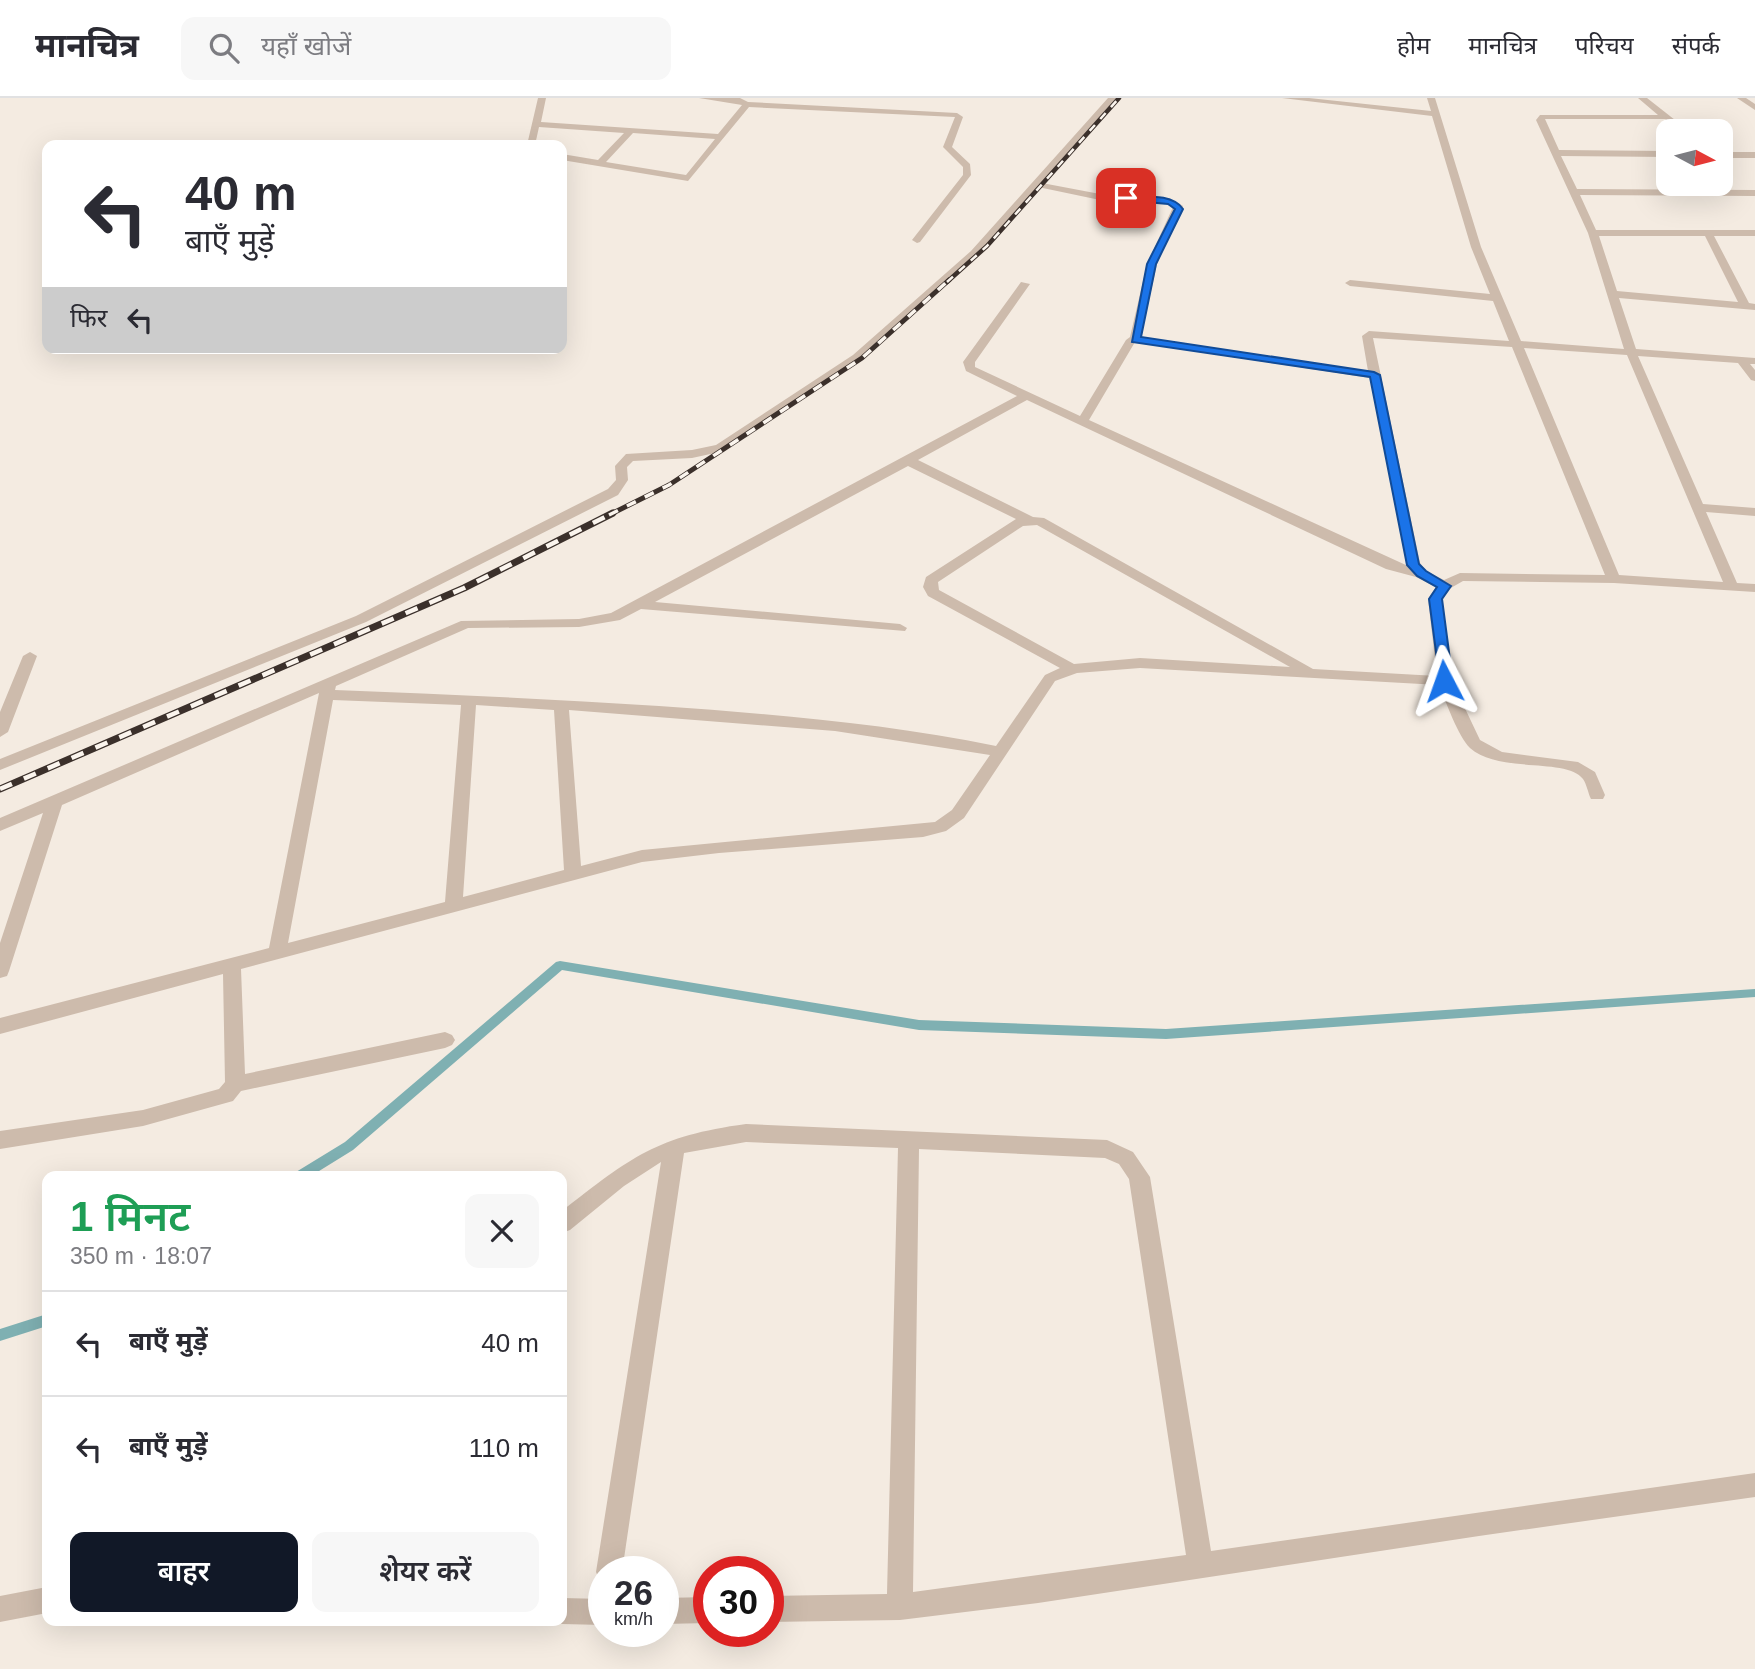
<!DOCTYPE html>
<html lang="hi">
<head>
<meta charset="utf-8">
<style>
  body { margin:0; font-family:Helvetica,"Noto Sans Devanagari",sans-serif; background:#f7f7f7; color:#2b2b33; height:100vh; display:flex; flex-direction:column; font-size:26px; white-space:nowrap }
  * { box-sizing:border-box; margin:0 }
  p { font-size:23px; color:#7c7c81 }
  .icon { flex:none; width:38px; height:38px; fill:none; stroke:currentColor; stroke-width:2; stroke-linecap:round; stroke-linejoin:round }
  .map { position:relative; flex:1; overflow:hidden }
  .sheet { position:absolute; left:42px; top:1073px; width:525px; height:455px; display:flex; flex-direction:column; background:#fff; border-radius:14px; box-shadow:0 7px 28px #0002 }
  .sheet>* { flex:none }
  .guide { position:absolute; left:42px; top:42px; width:525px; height:214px; border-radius:14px; box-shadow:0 7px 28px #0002; background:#fff; color:#2b2b33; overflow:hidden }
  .needle { width:46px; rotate:97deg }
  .fabs { position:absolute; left:1656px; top:21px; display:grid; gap:14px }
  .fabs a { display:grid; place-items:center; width:77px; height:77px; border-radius:14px; background:#fff; box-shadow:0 7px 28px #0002; font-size:35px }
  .speed { position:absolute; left:588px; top:1458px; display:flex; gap:14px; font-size:35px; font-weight:700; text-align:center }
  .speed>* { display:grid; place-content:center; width:91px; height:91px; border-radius:50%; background:#fff; box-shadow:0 7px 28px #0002; line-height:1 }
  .speed small { font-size:18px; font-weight:400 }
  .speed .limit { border:10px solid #d22; background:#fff; color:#111 }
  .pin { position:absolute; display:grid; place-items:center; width:60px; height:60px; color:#fff; margin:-30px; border-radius:14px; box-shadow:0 4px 10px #0006 }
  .me { position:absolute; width:77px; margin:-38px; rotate:356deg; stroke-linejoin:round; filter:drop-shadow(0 0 5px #0008) }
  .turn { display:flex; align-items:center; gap:24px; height:147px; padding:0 28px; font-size:32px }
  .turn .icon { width:91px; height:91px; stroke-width:2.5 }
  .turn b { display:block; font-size:49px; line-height:60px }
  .then { display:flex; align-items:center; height:66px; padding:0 28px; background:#0003; gap:14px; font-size:26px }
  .round { display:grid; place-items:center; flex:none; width:74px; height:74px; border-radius:14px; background:#f7f7f7 }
  .summary { display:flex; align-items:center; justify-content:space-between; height:119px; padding:0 28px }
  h1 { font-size:42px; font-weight:600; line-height:52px; color:#1e9e55 }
  .button { display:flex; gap:14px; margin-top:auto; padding:14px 28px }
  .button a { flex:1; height:80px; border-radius:14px; background:#111827; color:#fff; font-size:28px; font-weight:600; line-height:80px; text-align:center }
  .button a+a { background:#f7f7f7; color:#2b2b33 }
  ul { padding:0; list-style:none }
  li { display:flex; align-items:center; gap:21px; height:105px; padding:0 28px; border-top:2px solid #e1e1e2 }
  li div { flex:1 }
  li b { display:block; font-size:26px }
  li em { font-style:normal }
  header { display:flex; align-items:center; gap:42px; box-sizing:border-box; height:98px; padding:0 35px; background:#fff; border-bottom:2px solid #e1e1e2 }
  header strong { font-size:33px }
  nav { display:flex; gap:38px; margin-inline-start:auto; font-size:24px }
  .search { width:490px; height:63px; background:#f7f7f7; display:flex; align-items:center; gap:18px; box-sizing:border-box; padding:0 24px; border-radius:14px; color:#7c7c81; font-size:26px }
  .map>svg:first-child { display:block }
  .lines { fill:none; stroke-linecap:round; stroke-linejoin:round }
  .stream { fill:#7fb0b2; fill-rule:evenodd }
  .minor { fill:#cdbbac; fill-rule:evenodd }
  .rail-far2-casing { stroke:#3b302b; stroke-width:4.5 }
  .rail-far1-casing { stroke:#3b302b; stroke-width:5 }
  .rail-casing { stroke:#3b302b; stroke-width:7 }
  .rail-far2 { stroke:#fbf5ee; stroke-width:2.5; stroke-dasharray:8; stroke-linecap:butt }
  .rail-far1 { stroke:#fbf5ee; stroke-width:3.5; stroke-dasharray:10; stroke-linecap:butt }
  .rail { stroke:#fbf5ee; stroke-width:4.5; stroke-dasharray:13; stroke-linecap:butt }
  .route { fill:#1a73e8; stroke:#114b97; stroke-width:2 }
</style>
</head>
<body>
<header>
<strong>मानचित्र</strong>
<div class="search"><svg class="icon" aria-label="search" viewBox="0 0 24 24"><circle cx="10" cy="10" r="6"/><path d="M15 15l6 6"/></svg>यहाँ खोजें</div>
<nav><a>होम</a><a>मानचित्र</a><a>परिचय</a><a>संपर्क</a></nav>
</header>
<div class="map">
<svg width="1755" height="1571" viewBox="0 0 1755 1571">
  <rect width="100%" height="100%" fill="#f4ebe1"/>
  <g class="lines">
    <path class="stream" d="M 560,863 L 919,922 L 1166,931 L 1755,891 L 1755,899 L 1166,941 L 919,932 L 562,872 L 353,1052 L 311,1078 L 294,1078 L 296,1074 L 345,1044 L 556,864 Z
      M 47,1216 L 47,1228 L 0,1243 L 0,1231 Z"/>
    <path class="minor" d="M 538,0 L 546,0 L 541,24 L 718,36 L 742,7 L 699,0 L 740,0 L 748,4 L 957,15 L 963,19 L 952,49 L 970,66 L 971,77 L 920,144 L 917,145 L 912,142 L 963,77 L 963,69 L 943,49 L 955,19 L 749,9 L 688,83 L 562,62 L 562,56 L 598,62 L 624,35 L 539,29 L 535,47 L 527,47 ZM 633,35 L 715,41 L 686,77 L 606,64 Z
      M 1108,0 L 1116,0 L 1042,85 L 1100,96 L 1169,100 L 1183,108 L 1157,166 L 1141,239 L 1368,273 L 1362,238 L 1369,233 L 1509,243 L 1493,203 L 1350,188 L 1345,185 L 1350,182 L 1490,196 L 1471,149 L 1432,18 L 1282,0 L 1309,0 L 1431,13 L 1427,0 L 1435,0 L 1481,149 L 1521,243 L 1624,251 L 1588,135 L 1536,22 L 1540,17 L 1658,17 L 1638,0 L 1647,0 L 1689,33 L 1680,33 L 1665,21 L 1545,21 L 1559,52 L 1668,53 L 1668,59 L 1561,58 L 1577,91 L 1755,92 L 1755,98 L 1580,97 L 1596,132 L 1755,132 L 1755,138 L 1714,138 L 1749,205 L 1755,206 L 1755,212 L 1619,200 L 1636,251 L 1755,260 L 1755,266 L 1750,266 L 1755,272 L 1755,283 L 1751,282 L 1738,265 L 1638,258 L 1703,406 L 1755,410 L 1755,418 L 1706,414 L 1737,485 L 1755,486 L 1755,494 L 1614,485 L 1463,483 L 1449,491 L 1442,501 L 1452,583 L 1480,642 L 1502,654 L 1578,664 L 1595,674 L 1605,697 L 1603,701 L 1591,701 C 1588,695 1587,687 1583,681 C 1567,659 1499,676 1470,650 C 1458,638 1446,604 1439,587 L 1140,570 L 1077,575 L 1055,583 L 964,720 L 946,733 L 923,739 L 719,755 L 642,764 L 241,871 L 245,976 L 445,934 L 452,937 L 455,942 L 452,947 L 445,950 L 241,993 L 233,1003 L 143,1028 L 0,1051 L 0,1033 L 143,1012 L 219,991 L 225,984 L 223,876 L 0,936 L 0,920 L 269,850 L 319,595 L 62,707 L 9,873 L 7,878 L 0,880 L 0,845 L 43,715 L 0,733 L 0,720 L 461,523 L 579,521 L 611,515 L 1017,298 L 966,273 L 963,264 L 1021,184 L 1030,186 L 975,264 L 975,269 L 1080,318 L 1126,242 L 1130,239 L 1147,166 L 1173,109 L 1167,106 L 1100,102 L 1038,89 L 979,157 L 861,261 L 724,353 L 692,360 L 633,363 L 627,369 L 628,382 L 618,397 L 366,524 L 0,672 L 0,661 L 356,518 L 608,391 L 616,382 L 615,368 L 626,356 L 692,352 L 716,347 L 853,257 L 971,153 ZM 1599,138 L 1705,138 L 1738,204 L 1617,193 ZM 1373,240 L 1512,249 L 1605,477 L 1460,475 L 1444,482 L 1426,473 L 1420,465 ZM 1135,244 L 1370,280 L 1408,468 L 1089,322 ZM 1524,250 L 1627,257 L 1723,484 L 1619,477 ZM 1027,302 L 1386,471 L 1416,479 L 1436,489 L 1428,501 L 1437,578 L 1313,571 L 1044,420 L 1033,419 L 918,362 ZM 908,368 L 1016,421 L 926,479 L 923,489 L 928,498 L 1060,570 L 1045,577 L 996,648 C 884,625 772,616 659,608 C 551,601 443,596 335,592 L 336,588 L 468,530 L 579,529 L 620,522 L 641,511 L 905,533 L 907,530 L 900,526 L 655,504 ZM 1037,427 L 1290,569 L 1140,560 L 1074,566 L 939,492 L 938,484 L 1023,428 ZM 333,602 L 461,607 L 445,804 L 288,845 ZM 476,607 L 554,612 L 564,772 L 463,799 ZM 569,612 L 835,633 L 990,657 L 952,712 L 935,724 L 642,752 L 581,768 Z
      M 1737,0 L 1746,0 L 1755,6 L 1755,12 Z
      M 1720,54 L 1755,54 L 1755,60 L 1720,60 Z
      M 30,554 L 37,558 L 8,634 L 0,639 L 0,614 L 23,558 Z
      M 746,1026 L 1107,1042 L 1133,1054 L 1150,1079 L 1211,1453 L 1755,1375 L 1755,1399 L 1479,1438 L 1038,1505 L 900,1522 L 768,1524 L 768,1498 L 887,1496 L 898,1050 L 746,1044 L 684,1055 L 622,1474 L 604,1474 L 604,1485 L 600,1483 L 596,1474 L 661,1064 L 624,1088 L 570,1132 L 562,1135 L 562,1113 C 631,1059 657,1038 746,1026 ZM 919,1051 L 1105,1060 L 1119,1066 L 1129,1081 L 1186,1457 L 913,1494 Z
      M 47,1489 L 47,1515 L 0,1524 L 0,1498 Z
      M 709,1499 L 709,1525 L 663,1526 L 663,1500 Z
      M 562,1500 L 604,1501 L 604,1527 L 562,1526 L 553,1522 L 562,1522 Z"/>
    <defs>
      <path id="rail-far2" d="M 947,184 L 987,148 L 1119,0"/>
      <path id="rail-far1" d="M 609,417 L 669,387 L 862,260 L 949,182"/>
      <path id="rail" d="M 0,691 L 464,490 L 613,415"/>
    </defs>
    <use href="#rail-far2" class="rail-far2-casing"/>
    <use href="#rail-far1" class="rail-far1-casing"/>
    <use href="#rail" class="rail-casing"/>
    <use href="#rail-far2" class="rail-far2"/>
    <use href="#rail-far1" class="rail-far1"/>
    <use href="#rail" class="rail"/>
  </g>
  <path class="route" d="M 1126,98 C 1144,99 1172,95 1183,111 L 1156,166 L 1141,239 L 1374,274 L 1380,277 L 1419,466 L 1426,473 L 1451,488 L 1442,501 L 1452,577 L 1449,586 L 1444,587 L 1437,583 L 1439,577 L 1429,501 L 1437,489 L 1417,478 L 1407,467 L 1370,279 L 1132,244 L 1147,166 L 1175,111 L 1168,106 L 1123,102 Z"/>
</svg>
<div class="fabs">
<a><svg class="needle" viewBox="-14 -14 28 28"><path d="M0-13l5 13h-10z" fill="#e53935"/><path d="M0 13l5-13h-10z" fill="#7c7c81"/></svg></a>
</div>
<div class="speed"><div>26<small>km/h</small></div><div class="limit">30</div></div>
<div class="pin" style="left:1126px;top:100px;background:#d93025"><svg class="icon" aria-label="arrive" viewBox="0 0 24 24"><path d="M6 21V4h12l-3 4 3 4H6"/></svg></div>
<svg class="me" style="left:1444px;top:583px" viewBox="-20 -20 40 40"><path d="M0-17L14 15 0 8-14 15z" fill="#1a73e8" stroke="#fff" stroke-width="4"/></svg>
<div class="guide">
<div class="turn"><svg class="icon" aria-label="left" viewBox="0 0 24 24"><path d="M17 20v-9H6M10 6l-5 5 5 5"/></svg><div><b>40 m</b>बाएँ मुड़ें</div></div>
<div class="then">फिर<svg class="icon" aria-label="left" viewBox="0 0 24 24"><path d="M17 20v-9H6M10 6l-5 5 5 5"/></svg></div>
</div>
<section class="sheet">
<div class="summary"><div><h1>1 मिनट</h1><p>350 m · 18:07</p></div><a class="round"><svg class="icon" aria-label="close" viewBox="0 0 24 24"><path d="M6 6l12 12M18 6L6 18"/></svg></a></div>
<ul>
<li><svg class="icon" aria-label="left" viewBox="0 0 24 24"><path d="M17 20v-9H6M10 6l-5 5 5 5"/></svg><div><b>बाएँ मुड़ें</b></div><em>40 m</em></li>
<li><svg class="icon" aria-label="left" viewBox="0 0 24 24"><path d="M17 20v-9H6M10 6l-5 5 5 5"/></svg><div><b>बाएँ मुड़ें</b></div><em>110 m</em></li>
</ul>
<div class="button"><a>बाहर</a><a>शेयर करें</a></div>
</section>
</div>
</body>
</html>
